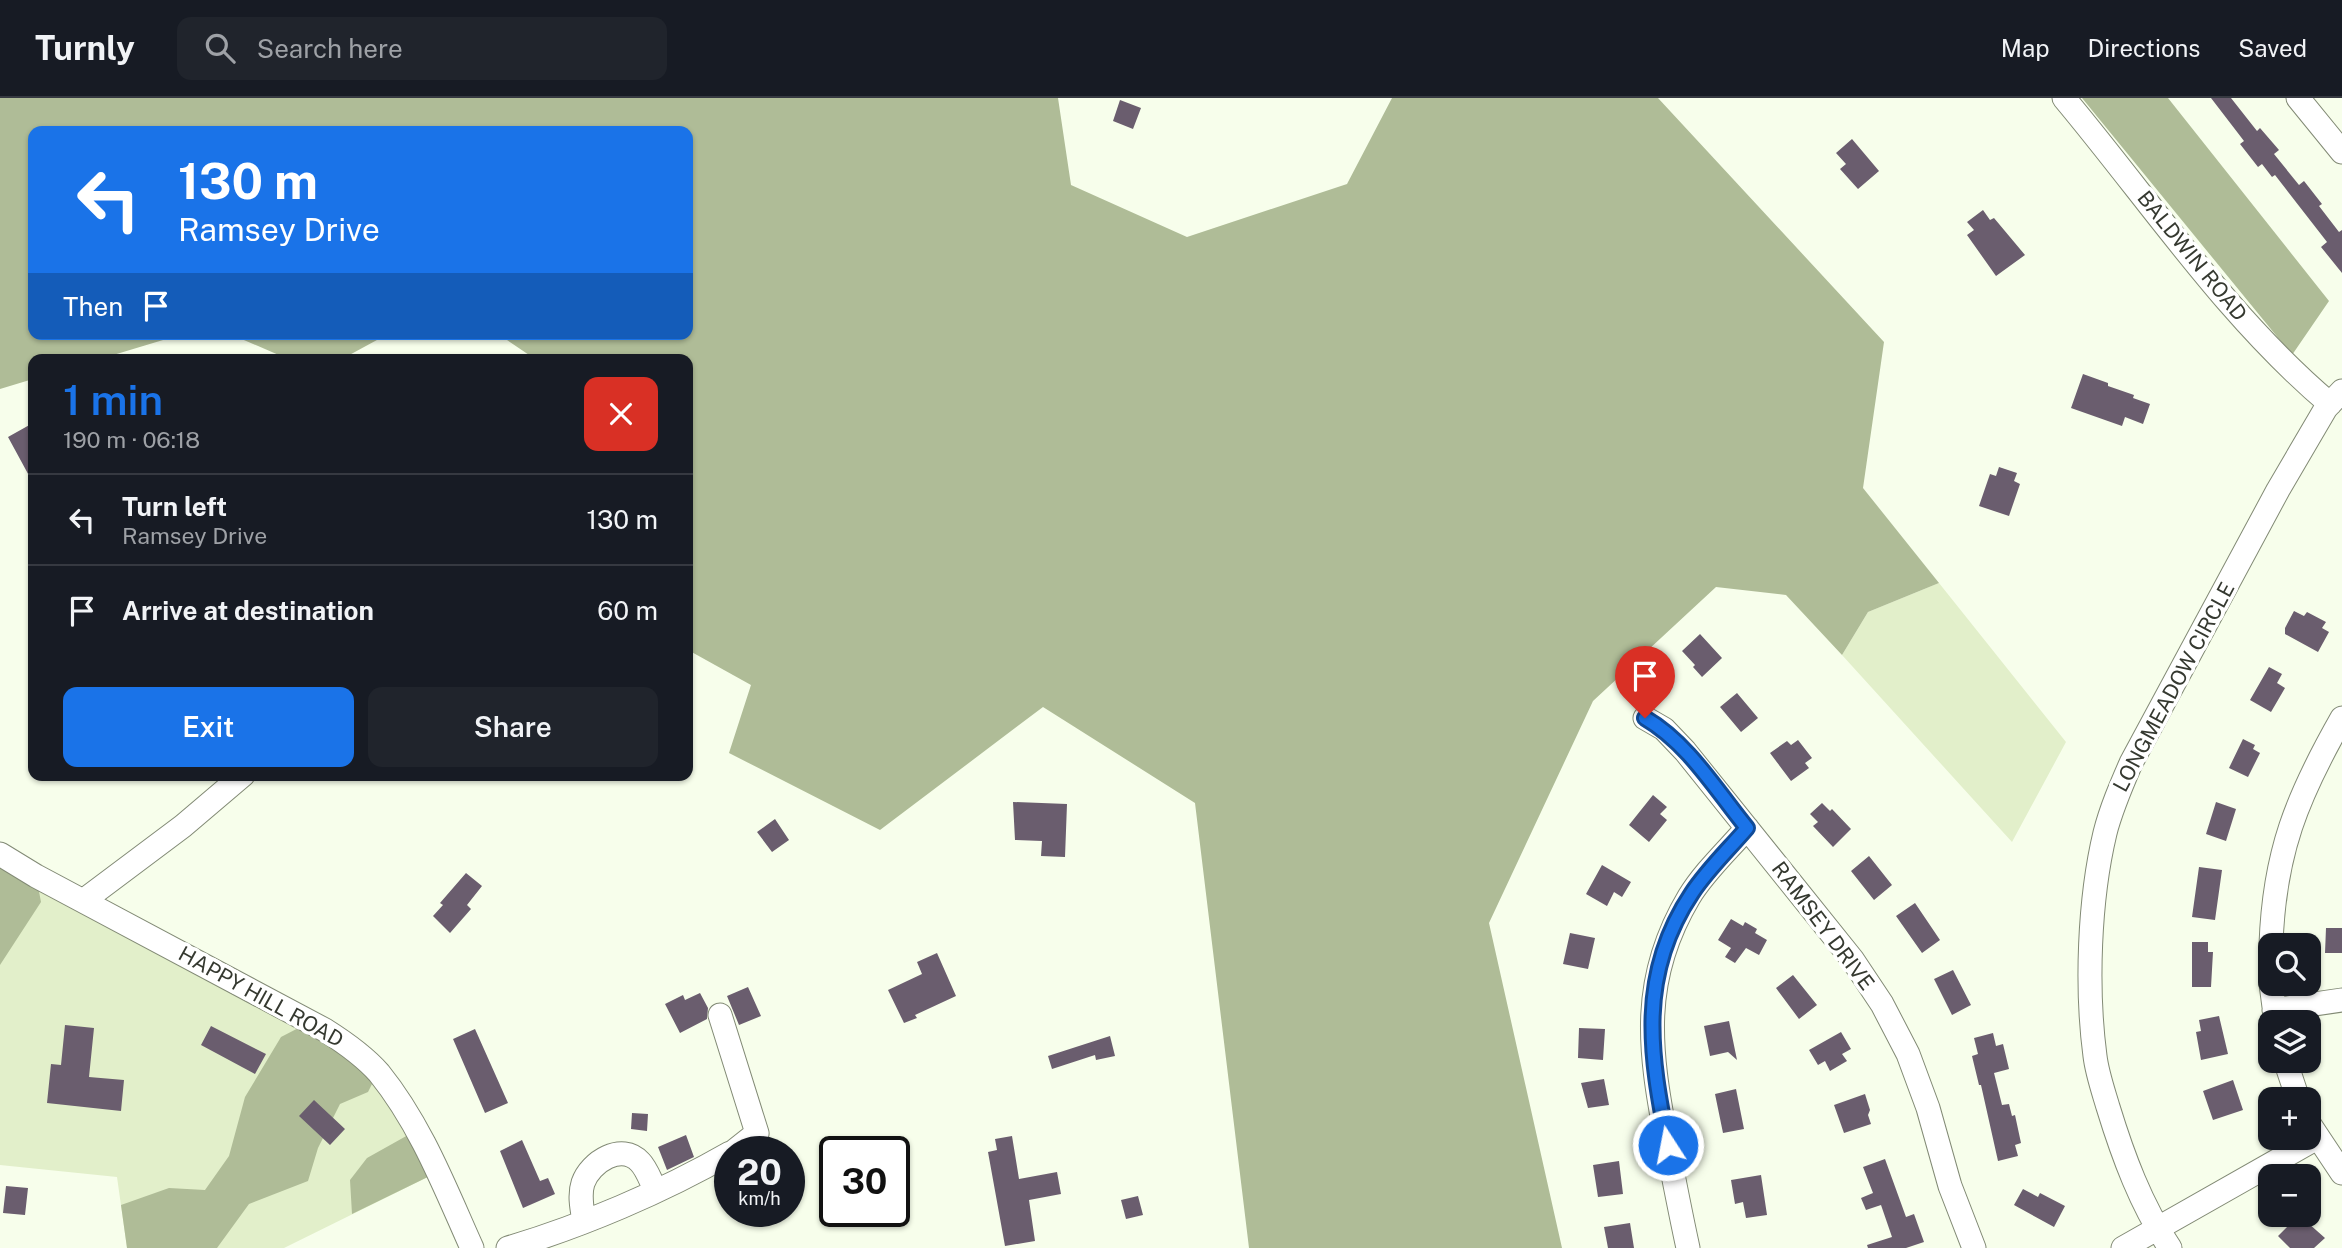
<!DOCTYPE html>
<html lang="en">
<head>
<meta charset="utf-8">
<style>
  body { margin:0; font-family:"Public Sans",sans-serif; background:#20242c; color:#f1f3f6; height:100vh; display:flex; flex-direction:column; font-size:26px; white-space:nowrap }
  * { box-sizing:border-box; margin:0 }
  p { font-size:23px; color:#9ea1a6 }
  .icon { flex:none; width:38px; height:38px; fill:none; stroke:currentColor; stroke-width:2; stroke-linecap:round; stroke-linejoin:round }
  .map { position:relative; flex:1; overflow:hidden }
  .drawer { position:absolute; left:28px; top:256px; width:665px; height:427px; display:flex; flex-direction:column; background:#171b24; border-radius:14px; box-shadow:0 2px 5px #0004 }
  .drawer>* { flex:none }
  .banner { position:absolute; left:28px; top:28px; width:665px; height:214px; border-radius:14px; box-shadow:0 2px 5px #0004; background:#1a73e8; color:#fff; overflow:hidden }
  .buttons { position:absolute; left:2258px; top:835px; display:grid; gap:14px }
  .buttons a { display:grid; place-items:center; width:63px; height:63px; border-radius:14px; background:#171b24; box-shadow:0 2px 5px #0004; font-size:35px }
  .speed { position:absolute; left:714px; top:1038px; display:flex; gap:14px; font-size:35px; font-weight:700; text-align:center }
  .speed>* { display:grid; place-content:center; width:91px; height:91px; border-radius:50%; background:#171b24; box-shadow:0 2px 5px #0004; line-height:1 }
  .speed small { font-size:18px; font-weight:400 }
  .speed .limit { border:4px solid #111; border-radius:10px; background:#fff; color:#111 }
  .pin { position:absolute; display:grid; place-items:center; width:60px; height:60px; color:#fff; margin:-72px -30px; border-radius:50% 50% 50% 0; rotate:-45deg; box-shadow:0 0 7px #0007 }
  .pin .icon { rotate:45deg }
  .me { position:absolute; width:77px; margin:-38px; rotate:349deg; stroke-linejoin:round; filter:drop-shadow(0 0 5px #0008) }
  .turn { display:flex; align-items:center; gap:24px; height:147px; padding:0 35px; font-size:32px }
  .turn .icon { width:91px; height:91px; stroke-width:2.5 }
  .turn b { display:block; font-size:49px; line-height:60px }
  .then { display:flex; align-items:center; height:66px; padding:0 35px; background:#0003; gap:14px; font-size:26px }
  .round { display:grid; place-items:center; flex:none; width:74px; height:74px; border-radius:14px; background:#20242c }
  .summary { display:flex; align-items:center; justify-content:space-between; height:119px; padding:0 35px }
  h1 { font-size:42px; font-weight:600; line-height:52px; color:#1a73e8 }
  .button { display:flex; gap:14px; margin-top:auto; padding:14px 35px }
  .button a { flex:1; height:80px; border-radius:14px; background:#1a73e8; color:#fff; font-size:28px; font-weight:600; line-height:80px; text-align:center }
  .button a+a { background:#20242c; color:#f1f3f6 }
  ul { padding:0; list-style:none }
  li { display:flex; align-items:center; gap:21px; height:91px; padding:0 35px; border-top:2px solid #363941 }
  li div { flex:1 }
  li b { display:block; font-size:26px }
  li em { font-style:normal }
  header { display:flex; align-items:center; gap:42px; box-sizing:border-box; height:98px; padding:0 35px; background:#171b24; border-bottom:2px solid #363941 }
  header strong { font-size:33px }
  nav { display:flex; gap:38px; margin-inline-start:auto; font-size:24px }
  .search { width:490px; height:63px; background:#20242c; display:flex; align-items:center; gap:18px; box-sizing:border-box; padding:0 24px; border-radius:14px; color:#9ea1a6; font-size:26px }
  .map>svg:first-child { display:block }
  .green { fill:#e2efca }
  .forest { fill:#afbc97 }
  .building { fill:#6a5d6e }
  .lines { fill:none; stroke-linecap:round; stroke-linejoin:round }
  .minor-casing { stroke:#828a75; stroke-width:25 }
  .minor { stroke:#fff; stroke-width:23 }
  .route-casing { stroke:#114b97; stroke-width:18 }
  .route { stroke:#1a73e8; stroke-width:12 }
  .labels { text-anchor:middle; stroke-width:7; stroke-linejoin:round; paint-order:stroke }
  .street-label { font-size:21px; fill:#353930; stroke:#fff }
</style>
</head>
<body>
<header>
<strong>Turnly</strong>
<div class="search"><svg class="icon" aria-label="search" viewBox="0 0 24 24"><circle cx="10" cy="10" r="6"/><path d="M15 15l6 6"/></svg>Search here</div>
<nav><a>Map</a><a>Directions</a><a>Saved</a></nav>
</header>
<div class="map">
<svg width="2342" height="1150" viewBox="0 0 2342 1150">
  <rect width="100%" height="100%" fill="#f7feeb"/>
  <path class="green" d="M 1939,485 L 2066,644 L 2012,744 L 1842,557 L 1868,514 Z
    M 0,756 L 353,951 L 438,1074 L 284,1150 L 127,1150 L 117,1079 L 0,1067 Z"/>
  <path class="forest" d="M 0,0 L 1058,0 L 1071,87 L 1187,139 L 1347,86 L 1392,0 L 1658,0 L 1884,244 L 1863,390 L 1939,485 L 1868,514 L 1842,557 L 1786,497 L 1716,489 L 1593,603 L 1489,825 L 1562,1150 L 1249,1150 L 1195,705 L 1043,609 L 880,732 L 729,655 L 751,587 L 688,552 L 688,261 L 535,261 L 498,236 L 688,236 L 688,33 L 33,33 L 33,236 L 183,236 L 100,261 L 33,261 L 33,281 L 0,291 Z
    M 2082,0 L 2168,0 L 2329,203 L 2292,257 Z
    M 230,236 L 388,236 L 342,261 L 288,261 Z
    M 0,756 L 36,778 L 41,804 L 0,867 Z
    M 310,924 L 378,974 L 368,994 L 340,1006 L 318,1050 L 308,1083 L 249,1106 L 217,1150 L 127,1150 L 121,1107 L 169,1090 L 205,1092 L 229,1058 L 245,999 L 281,939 Z
    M 417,1032 L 438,1074 L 352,1116 L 350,1082 L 367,1060 Z"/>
  <path class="building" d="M 2211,0 L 2231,0 L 2257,33 L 2260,30 L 2279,52 L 2274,56 L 2299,87 L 2304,83 L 2322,106 L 2319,108 L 2339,134 L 2342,132 L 2342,175 L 2321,149 L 2327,144 L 2275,77 L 2272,79 L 2262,66 L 2258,69 L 2240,46 L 2244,43 Z
    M 1120,2 L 1141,10 L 1133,31 L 1113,23 Z
    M 1852,41 L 1879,73 L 1858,91 L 1840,71 L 1846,66 L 1836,55 Z
    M 1983,112 L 1990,122 L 1994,120 L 2025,157 L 1996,178 L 1967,137 L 1974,132 L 1967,124 Z
    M 2083,276 L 2108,285 L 2108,288 L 2134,297 L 2133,300 L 2150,306 L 2143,326 L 2125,319 L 2122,328 L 2071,310 Z
    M 33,325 L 33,385 L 8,339 Z
    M 1999,369 L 2017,375 L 2014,383 L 2020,386 L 2009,418 L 1979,408 L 1990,376 L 1996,378 Z
    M 2294,513 L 2304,518 L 2307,514 L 2326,524 L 2322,530 L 2329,534 L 2318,554 L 2285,536 L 2285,530 Z
    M 1700,536 L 1722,560 L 1702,579 L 1693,569 L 1695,567 L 1682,553 Z
    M 2269,569 L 2282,576 L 2277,585 L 2285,590 L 2271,614 L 2250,602 Z
    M 1737,595 L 1758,620 L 1741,634 L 1720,609 Z
    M 2243,641 L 2255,647 L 2253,651 L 2260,655 L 2248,679 L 2229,670 Z
    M 1798,642 L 1812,660 L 1805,665 L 1809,670 L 1791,683 L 1770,655 L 1787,643 L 1791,647 Z
    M 1653,697 L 1667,709 L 1660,716 L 1667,722 L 1649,744 L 1629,727 Z
    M 1013,704 L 1067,706 L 1065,759 L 1041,758 L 1042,743 L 1015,742 Z
    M 2216,704 L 2236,711 L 2226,743 L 2206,736 Z
    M 1822,705 L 1830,713 L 1832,711 L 1851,731 L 1833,749 L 1813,728 L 1818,724 L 1810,716 Z
    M 775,721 L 789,742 L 772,754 L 757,734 Z
    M 1869,758 L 1892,787 L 1874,802 L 1851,773 Z
    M 1602,767 L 1631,784 L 1622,799 L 1614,794 L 1607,808 L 1586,796 Z
    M 2199,769 L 2222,772 L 2215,822 L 2192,819 Z
    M 466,775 L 482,788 L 467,807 L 471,811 L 450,835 L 433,818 L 443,807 L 440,805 Z
    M 1915,805 L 1940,842 L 1922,855 L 1896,818 Z
    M 1731,821 L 1743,828 L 1745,824 L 1757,831 L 1755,835 L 1767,842 L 1759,857 L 1746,850 L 1735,865 L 1725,859 L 1731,850 L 1718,842 Z
    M 2326,830 L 2342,830 L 2342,855 L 2325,855 Z
    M 1570,835 L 1595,840 L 1588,871 L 1563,866 Z
    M 2192,844 L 2208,844 L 2208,854 L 2213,854 L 2211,889 L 2192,889 Z
    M 937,855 L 956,898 L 915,917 L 917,920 L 904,925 L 888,892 L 922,876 L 917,864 Z
    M 1953,872 L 1971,907 L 1952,917 L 1934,881 Z
    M 1793,877 L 1817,907 L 1799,921 L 1776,890 Z
    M 748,889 L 761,918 L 739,927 L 727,898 Z
    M 700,895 L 708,910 L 707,921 L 680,935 L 665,906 L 683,897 L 685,902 Z
    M 2219,918 L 2228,956 L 2201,962 L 2196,934 L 2201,933 L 2199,922 Z
    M 1729,923 L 1737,962 L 1728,954 L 1710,958 L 1704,928 Z
    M 65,927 L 94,930 L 89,979 L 124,982 L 121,1013 L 47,1005 L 51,966 L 61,967 Z
    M 211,928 L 266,956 L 255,976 L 201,947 Z
    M 1579,930 L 1605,931 L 1603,962 L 1578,960 Z
    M 475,931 L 508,1005 L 485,1015 L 453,941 Z
    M 1841,934 L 1851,951 L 1842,956 L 1847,963 L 1830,973 L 1825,963 L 1818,967 L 1809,952 Z
    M 1993,935 L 1996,948 L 2003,946 L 2009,971 L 1994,975 L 2002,1007 L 2009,1006 L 2012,1018 L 2015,1017 L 2021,1045 L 2015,1047 L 2018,1058 L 1998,1063 L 1981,987 L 1979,987 L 1972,958 L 1978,956 L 1974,940 Z
    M 1110,938 L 1115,958 L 1096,962 L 1095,957 L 1052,971 L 1048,958 Z
    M 1604,981 L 1609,1007 L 1588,1010 L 1581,985 Z
    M 2233,982 L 2243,1012 L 2213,1022 L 2203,993 Z
    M 1736,991 L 1744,1031 L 1723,1035 L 1715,996 Z
    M 1865,996 L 1870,1012 L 1868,1017 L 1871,1026 L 1844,1035 L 1834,1007 Z
    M 314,1002 L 345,1031 L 330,1047 L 299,1018 Z
    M 632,1015 L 648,1016 L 647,1033 L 631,1031 Z
    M 686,1037 L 694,1059 L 667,1072 L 658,1049 Z
    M 1012,1038 L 1019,1081 L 1057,1074 L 1061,1096 L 1029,1102 L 1035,1143 L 1005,1148 L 988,1054 L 997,1052 L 995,1041 Z
    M 522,1042 L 540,1083 L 548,1080 L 555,1096 L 523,1110 L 500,1053 Z
    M 1885,1061 L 1906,1119 L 1914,1116 L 1924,1144 L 1906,1150 L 1868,1150 L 1867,1147 L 1892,1139 L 1881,1107 L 1866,1112 L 1861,1100 L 1873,1095 L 1863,1069 Z
    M 1619,1063 L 1623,1096 L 1598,1099 L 1593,1067 Z
    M 1761,1077 L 1767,1117 L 1746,1120 L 1743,1104 L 1735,1106 L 1731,1082 Z
    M 6,1088 L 28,1090 L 25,1117 L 3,1115 Z
    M 2023,1091 L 2038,1099 L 2040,1095 L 2065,1108 L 2054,1129 L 2014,1107 Z
    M 1138,1098 L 1143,1117 L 1126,1121 L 1121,1102 Z
    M 2299,1117 L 2325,1140 L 2314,1150 L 2290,1150 L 2278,1138 Z
    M 1630,1125 L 1634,1150 L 1608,1150 L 1604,1129 Z"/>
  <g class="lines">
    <defs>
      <path id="minor" d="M 2064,0 C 2151,104 2226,218 2330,306
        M 2298,0 L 2342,54
        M 1645,620 L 1664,631 L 1685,653 L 1852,861 L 1882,906 L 1908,956 L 1928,1010 L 1950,1088 L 1974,1150
        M 0,756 L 36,778 L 325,932 C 344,944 364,958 379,975 C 421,1027 445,1090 472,1150
        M 83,803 L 183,728 L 243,677
        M 2271,847 C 2274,755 2297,699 2342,620
        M 2271,886 L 2276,924
        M 2274,912 L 2342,902
        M 720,917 L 757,1035 L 733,1054
        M 2285,962 L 2298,1001
        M 2308,1024 L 2342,1075
        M 584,1123 C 582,1111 579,1097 583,1085 C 590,1064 622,1044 640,1064 C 647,1071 651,1084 656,1093
        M 508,1150 C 582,1128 662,1094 730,1055
        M 1688,1150 C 1680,1113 1673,1077 1666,1040 C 1649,951 1640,881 1689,799 C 1704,774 1728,752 1747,730
        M 2123,1150 L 2317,1040
        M 2170,1150 C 2141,1107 2123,1058 2108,1009 C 2103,992 2097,975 2095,958 C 2086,890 2089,802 2105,735 C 2111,711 2121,688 2131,665 L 2278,392 L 2326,310 L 2342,293"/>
    </defs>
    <use href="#minor" class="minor-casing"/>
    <use href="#minor" class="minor"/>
  </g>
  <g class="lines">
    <defs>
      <path id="route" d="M 1645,620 C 1688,645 1716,692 1747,730 C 1729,751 1707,772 1692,795 C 1637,877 1650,957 1668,1047"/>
    </defs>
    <use href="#route" class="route-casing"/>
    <use href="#route" class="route"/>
  </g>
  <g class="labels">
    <g class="street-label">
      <text transform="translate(2192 158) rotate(51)" y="7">BALDWIN ROAD</text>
      <text transform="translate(2174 589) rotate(-62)" y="7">LONGMEADOW CIRCLE</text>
      <text transform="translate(1823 828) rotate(53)" y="7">RAMSEY DRIVE</text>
      <text transform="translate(261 899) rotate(29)" y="7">HAPPY HILL ROAD</text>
    </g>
  </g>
</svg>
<div class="buttons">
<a><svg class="icon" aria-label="search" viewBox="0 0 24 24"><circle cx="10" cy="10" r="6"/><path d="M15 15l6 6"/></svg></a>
<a><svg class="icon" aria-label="layers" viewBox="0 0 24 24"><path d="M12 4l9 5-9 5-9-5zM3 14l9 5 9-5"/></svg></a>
<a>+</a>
<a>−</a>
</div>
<div class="speed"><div>20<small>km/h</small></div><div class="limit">30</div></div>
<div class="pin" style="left:1645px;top:620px;background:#d93025"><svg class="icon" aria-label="arrive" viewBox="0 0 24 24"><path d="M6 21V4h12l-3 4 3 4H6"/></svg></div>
<svg class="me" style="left:1668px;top:1047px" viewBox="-20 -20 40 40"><circle r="17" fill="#1a73e8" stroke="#fff" stroke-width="3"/><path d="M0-11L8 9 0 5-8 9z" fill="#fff"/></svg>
<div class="banner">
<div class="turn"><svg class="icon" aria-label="left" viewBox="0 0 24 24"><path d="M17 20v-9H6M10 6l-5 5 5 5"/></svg><div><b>130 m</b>Ramsey Drive</div></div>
<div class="then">Then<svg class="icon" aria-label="arrive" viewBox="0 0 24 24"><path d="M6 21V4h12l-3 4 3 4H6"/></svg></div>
</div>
<section class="drawer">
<div class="summary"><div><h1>1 min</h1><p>190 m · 06:18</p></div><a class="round" style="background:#d93025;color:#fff"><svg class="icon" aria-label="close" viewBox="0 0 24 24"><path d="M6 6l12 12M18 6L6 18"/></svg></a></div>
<ul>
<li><svg class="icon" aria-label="left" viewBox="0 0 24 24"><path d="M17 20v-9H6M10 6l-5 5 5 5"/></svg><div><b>Turn left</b><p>Ramsey Drive</p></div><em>130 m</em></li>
<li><svg class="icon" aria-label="arrive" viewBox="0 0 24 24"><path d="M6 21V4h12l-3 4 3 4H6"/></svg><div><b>Arrive at destination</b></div><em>60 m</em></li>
</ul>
<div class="button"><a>Exit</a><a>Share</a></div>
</section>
</div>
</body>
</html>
